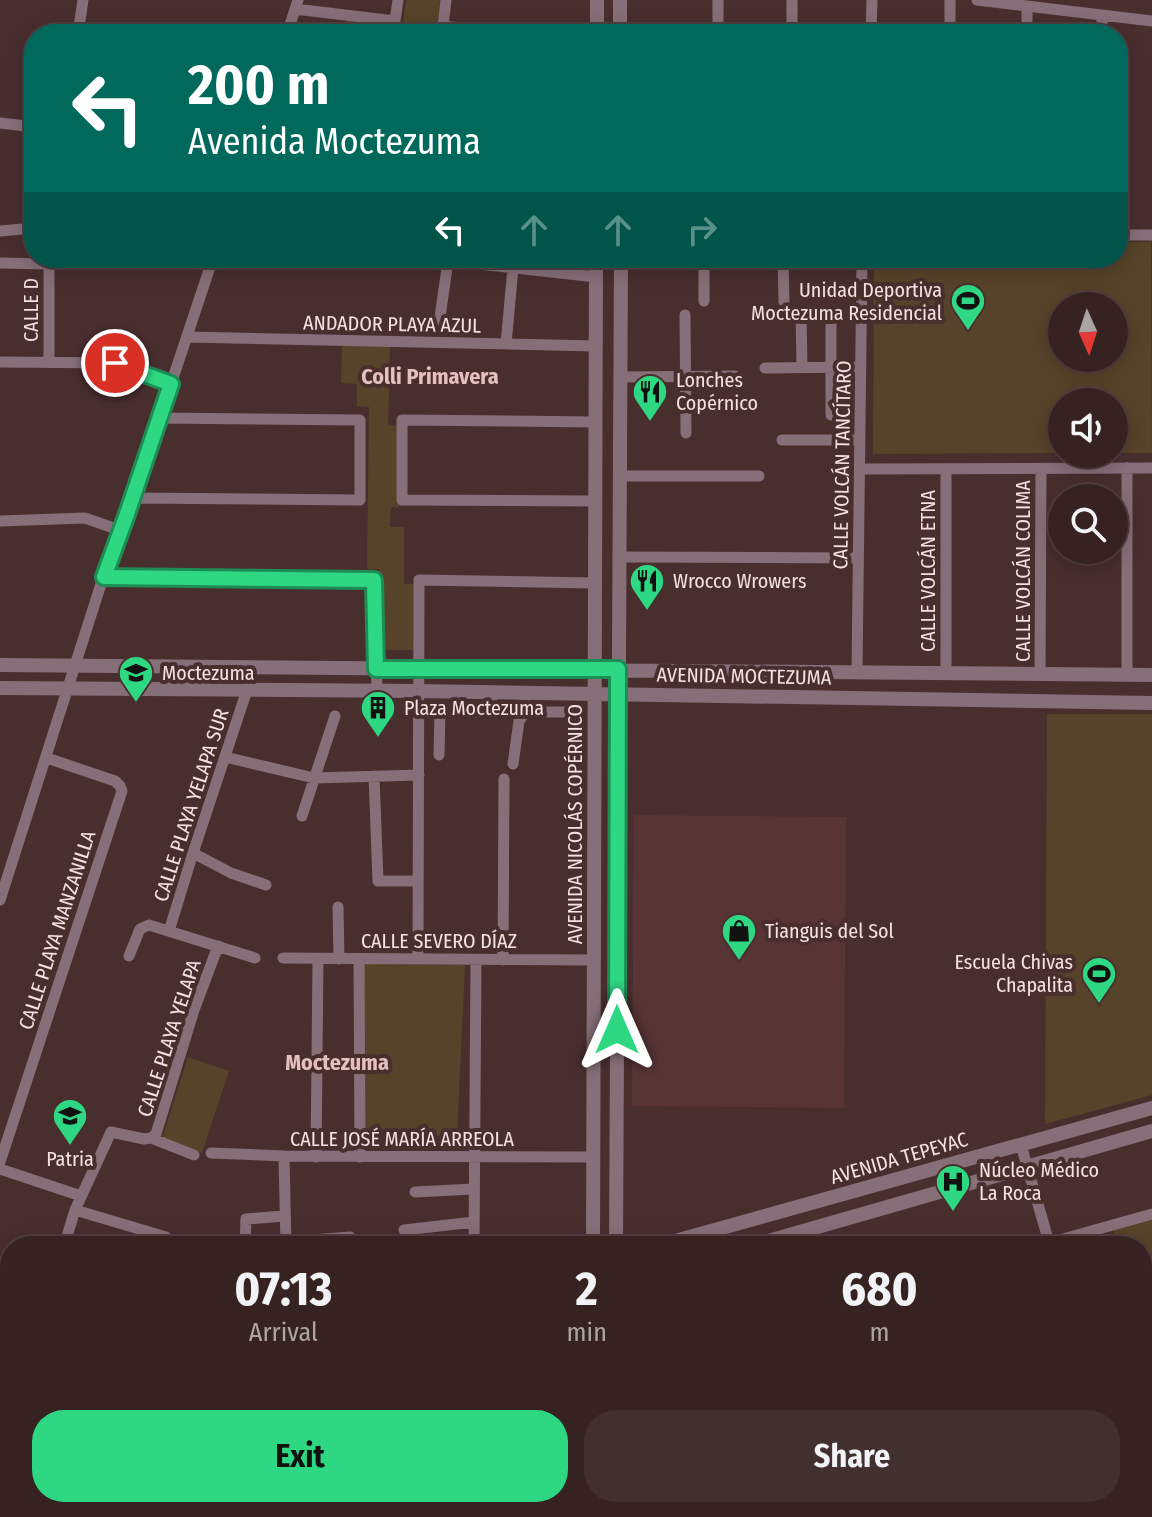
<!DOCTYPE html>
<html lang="en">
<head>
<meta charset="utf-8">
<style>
  body { margin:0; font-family:"Fira Sans Condensed",sans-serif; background:#422f2f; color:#f1f3f6; height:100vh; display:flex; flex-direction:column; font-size:30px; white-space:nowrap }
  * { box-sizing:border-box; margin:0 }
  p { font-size:26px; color:#aaa4a5 }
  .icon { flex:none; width:44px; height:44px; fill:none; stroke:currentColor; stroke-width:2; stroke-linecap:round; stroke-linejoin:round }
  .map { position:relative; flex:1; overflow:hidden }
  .sheet { position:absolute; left:0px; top:1236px; width:1152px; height:282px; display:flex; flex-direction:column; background:#372222; border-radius:32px 32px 0 0; box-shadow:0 4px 20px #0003,0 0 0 2px #513f40 }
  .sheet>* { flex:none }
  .banner { position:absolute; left:24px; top:24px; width:1104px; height:244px; border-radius:32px; box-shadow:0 4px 20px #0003,0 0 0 2px #513f40; background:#00695c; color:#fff; overflow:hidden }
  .needle { width:52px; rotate:177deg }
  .buttons { position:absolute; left:1048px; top:292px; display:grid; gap:16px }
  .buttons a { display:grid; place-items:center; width:80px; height:80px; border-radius:50%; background:#372222; box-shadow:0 4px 20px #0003,0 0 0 2px #513f40; font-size:40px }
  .pin { position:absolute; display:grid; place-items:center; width:68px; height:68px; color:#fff; margin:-34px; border:4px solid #fff; border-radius:50%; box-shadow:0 2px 8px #0007 }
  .me { position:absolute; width:88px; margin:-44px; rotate:0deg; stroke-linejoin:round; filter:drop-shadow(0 0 6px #0008) }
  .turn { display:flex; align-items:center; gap:28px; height:168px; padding:0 32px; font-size:36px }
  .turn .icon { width:104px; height:104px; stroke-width:2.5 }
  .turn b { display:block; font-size:56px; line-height:68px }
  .lanes { display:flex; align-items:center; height:76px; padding:0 32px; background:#0003; justify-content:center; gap:40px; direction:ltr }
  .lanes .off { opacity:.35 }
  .eta { display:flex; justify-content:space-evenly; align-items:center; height:136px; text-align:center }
  .eta b { font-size:48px; font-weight:700; line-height:56px }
  .primary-button { display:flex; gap:16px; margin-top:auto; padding:16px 32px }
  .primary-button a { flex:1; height:92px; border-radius:32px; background:#2ed883; color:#111; font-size:32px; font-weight:700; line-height:92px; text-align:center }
  .primary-button a+a { background:#422f2f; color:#f1f3f6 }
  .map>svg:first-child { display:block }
  .built { fill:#583435 }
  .green { fill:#574329; fill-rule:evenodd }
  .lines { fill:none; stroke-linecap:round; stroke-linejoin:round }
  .minor { stroke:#876f79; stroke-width:11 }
  .tertiary { stroke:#876f79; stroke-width:14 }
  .route-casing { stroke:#1e8c55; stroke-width:20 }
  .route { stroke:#2ed883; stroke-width:14 }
  .labels { text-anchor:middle; stroke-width:8; stroke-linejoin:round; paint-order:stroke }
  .poi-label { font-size:20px; fill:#f4e1e1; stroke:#492e2e; text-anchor:start }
  .street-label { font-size:20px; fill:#f4e1e1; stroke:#492e2e }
  .neighbourhood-label { font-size:22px; font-weight:bold; fill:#e4c0c0; stroke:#492e2e }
</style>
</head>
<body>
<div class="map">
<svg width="1152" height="1517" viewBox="0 0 1152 1517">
  <rect width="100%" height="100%" fill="#492e2e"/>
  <path class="built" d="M 634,815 L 846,817 L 844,1108 L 632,1106 Z"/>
  <path class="green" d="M 406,0 L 440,0 L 437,28 L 450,30 L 450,34 L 345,34 L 346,17 L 403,23 Z
    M 1118,242 L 1151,242 L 1152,453 L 1114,453 L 1114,402 L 1062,402 L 1062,453 L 873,454 L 874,258 L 1118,258 ZM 1114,306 L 1114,358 L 1062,358 L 1062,306 Z
    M 342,345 L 390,345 L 388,425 L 400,426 L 399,507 L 391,507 L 390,527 L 404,527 L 404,584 L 414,584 L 413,650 L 381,650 L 379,569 L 367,569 L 369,407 L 357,406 L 357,384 L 341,383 Z
    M 1047,714 L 1152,714 L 1152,1095 L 1045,1124 Z
    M 360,964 L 465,965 L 457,1136 L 360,1136 Z
    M 188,1057 L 229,1071 L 202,1153 L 162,1139 Z
    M 1152,1220 L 1152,1417 L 1142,1417 L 1142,1246 L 1114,1246 L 1114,1230 Z"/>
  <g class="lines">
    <path class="minor" d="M 446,0 L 443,26 L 510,34
      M 950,0 L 950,34
      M 977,0 L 1152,21
      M 295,9 L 395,21 L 398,0
      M 78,34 L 83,0
      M 287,34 L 298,0
      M 718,34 L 718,0
      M 792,34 L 792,0
      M 871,34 L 872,0
      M 1027,34 L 1027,6
      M 1102,34 L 1102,15
      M 0,123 L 34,127
      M 0,231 L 34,228
      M 1118,235 L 1152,235
      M 425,258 L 596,277
      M 704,258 L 704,301
      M 783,258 L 784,302
      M 0,263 L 49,264
      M 801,312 L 802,367
      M 685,315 L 686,433
      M 439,324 L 448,261
      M 187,337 L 596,346
      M 506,344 L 513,268
      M 0,362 L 115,363 L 171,384
      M 49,362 L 49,258
      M 765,368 L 861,367
      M 621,377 L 735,376
      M 831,415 L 831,313
      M 782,440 L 860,440
      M 860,469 L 1152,468
      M 620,476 L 759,476
      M 133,498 L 360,500 L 360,420 L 159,418
      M 595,501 L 402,500 L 402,420 L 596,422
      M 0,521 L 85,518 L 122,531
      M 620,557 L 858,558
      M 104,577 L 374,580 L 377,691
      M 857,672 L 862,258
      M 946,673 L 946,469
      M 1040,674 L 1041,469
      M 1127,675 L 1127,468
      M 525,693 L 525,712 L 572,712 L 573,763
      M 439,755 L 440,711 L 483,712 L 489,707 L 494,692
      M 225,757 L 314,778 L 419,775
      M 513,764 L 519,721 L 525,712
      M 374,776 L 378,881 L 418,881
      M 302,816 L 335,716
      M 193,853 L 231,873 L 266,885
      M 0,900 L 101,584 L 122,531 L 213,258
      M 338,907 L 339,959
      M 169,931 L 193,853 L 247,690
      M 129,956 L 140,929 L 149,925 L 255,958
      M 283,958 L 595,960
      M 359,959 L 360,1157
      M 418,959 L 419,580 L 595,583
      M 503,960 L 504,779
      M 151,1138 L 156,1134 L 194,1010 L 218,946
      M 1021,1145 L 1050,1246
      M 211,1153 L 284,1156 L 592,1157
      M 284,1156 L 286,1246
      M 316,1157 L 318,959
      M 0,1162 L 122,791 L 120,786 L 115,781 L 47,758
      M 0,1169 L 81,1196
      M 415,1192 L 473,1189
      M 75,1210 L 166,1237
      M 404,1230 L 474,1222
      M 286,1242 L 350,1237
      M 64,1246 L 75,1210 L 111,1132 L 144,1139 L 151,1138 L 194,1155
      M 245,1246 L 246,1219 L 285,1216
      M 474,1246 L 476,960
      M 1038,1246 L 1152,1214
      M 2,1445 L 10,1419
      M 1142,1456 L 1152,1456
      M 328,1517 L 328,1508
      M 702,1517 L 702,1508
      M 1044,1517 L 1044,1508"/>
    <path class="tertiary" d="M 597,0 L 597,34
      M 620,0 L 620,34
      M 0,665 L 1152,675
      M 0,688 L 418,691 L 1152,703
      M 593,1246 L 596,258
      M 616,1246 L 621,258
      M 657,1246 L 1152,1108
      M 751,1246 L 1152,1131
      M 0,1445 L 10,1442
      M 0,1471 L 10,1468
      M 591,1517 L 591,1508
      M 615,1517 L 615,1508"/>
  </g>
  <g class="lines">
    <defs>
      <path id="route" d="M 115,363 L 171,384 L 127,514 L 104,577 L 374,580 L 376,669 L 618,669 L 617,1030"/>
    </defs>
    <use href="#route" class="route-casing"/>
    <use href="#route" class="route"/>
  </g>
  <defs>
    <symbol id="stadium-pin" viewBox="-11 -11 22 30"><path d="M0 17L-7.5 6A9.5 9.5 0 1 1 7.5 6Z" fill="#2ed883" stroke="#492e2e"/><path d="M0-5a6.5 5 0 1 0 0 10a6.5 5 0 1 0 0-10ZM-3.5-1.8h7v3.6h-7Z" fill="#111"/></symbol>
    <symbol id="restaurant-pin" viewBox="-11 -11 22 30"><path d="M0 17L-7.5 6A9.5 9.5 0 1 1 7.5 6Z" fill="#2ed883" stroke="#492e2e"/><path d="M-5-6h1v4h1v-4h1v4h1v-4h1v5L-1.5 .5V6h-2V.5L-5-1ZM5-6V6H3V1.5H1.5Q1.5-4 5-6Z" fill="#111"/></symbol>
    <symbol id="school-pin" viewBox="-11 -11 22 30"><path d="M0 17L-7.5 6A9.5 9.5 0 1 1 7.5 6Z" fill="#2ed883" stroke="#492e2e"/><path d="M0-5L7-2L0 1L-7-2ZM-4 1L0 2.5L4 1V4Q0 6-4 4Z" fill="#111"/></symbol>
    <symbol id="building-pin" viewBox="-11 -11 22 30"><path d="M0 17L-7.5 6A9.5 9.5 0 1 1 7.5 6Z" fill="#2ed883" stroke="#492e2e"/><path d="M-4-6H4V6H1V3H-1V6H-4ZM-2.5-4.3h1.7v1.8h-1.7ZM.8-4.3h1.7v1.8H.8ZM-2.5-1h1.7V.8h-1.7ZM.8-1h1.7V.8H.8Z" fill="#111"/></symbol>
    <symbol id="shop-pin" viewBox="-11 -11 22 30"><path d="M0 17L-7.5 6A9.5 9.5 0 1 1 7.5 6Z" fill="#2ed883" stroke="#492e2e"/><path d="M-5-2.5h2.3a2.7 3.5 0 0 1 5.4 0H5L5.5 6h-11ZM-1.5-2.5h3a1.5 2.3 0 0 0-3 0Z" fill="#111"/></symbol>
    <symbol id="hospital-pin" viewBox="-11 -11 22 30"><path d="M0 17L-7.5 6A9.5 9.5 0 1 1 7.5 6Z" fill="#2ed883" stroke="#492e2e"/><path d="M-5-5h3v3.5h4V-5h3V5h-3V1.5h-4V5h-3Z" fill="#111"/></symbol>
  </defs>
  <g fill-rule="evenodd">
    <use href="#stadium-pin" x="948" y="281" width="40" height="54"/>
    <use href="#restaurant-pin" x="630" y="372" width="40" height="54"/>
    <use href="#restaurant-pin" x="627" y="561" width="40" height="54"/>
    <use href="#school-pin" x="116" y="653" width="40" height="54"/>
    <use href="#building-pin" x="358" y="688" width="40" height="54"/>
    <use href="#shop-pin" x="719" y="911" width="40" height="54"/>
    <use href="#stadium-pin" x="1079" y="954" width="40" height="54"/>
    <use href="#school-pin" x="50" y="1096" width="40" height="54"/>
    <use href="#hospital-pin" x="933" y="1162" width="40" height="54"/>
  </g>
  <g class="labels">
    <g class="poi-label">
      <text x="942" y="297" text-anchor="end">Unidad Deportiva<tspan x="942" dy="23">Moctezuma Residencial</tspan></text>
      <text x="676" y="387">Lonches<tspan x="676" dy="23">Copérnico</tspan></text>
      <text x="673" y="588">Wrocco Wrowers</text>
      <text x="162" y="680">Moctezuma</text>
      <text x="404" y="715">Plaza Moctezuma</text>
      <text x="765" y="938">Tianguis del Sol</text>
      <text x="1073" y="969" text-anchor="end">Escuela Chivas<tspan x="1073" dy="23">Chapalita</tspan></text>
      <text x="70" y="1166" text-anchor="middle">Patria</text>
      <text x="979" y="1177">Núcleo Médico<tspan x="979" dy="23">La Roca</tspan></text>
    </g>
    <g class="street-label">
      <text transform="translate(31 310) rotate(-90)" y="7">CALLE D</text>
      <text transform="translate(392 324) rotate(1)" y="7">ANDADOR PLAYA AZUL</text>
      <text transform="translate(842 465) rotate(-89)" y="7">CALLE VOLCÁN TANCÍTARO</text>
      <text transform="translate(928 571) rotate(-90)" y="7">CALLE VOLCÁN ETNA</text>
      <text transform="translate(1023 571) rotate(-90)" y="7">CALLE VOLCÁN COLIMA</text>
      <text transform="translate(744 676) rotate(1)" y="7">AVENIDA MOCTEZUMA</text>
      <text transform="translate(191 805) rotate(-72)" y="7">CALLE PLAYA YELAPA SUR</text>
      <text transform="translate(575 824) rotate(-90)" y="7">AVENIDA NICOLÁS COPÉRNICO</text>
      <text transform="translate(57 930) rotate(-72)" y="7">CALLE PLAYA MANZANILLA</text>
      <text x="439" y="948">CALLE SEVERO DÍAZ</text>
      <text transform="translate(169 1038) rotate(-72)" y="7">CALLE PLAYA YELAPA</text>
      <text x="402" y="1146">CALLE JOSÉ MARÍA ARREOLA</text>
      <text transform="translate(899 1158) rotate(-16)" y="7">AVENIDA TEPEYAC</text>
    </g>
    <g class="neighbourhood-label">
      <text x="430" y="384">Colli Primavera</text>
      <text x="337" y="1070">Moctezuma</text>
    </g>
  </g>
</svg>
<div class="buttons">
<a><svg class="needle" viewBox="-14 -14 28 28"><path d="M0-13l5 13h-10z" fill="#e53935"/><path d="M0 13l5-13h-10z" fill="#aaa4a5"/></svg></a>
<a><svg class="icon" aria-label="sound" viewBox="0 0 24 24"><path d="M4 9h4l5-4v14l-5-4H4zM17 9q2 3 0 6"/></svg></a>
<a><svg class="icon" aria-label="search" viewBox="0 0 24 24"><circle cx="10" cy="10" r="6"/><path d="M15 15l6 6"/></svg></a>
</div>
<div class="pin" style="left:115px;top:363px;background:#d93025"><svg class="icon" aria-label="arrive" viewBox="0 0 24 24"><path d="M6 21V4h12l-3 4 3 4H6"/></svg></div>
<svg class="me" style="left:617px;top:1030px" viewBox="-20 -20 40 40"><path d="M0-17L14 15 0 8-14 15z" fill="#2ed883" stroke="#fff" stroke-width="4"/></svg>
<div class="banner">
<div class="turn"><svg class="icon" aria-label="left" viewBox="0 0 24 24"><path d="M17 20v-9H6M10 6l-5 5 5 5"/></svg><div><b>200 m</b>Avenida Moctezuma</div></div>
<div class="lanes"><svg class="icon" aria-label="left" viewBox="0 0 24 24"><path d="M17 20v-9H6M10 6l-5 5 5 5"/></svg><svg class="icon off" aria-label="ahead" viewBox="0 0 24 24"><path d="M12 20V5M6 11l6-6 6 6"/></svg><svg class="icon off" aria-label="ahead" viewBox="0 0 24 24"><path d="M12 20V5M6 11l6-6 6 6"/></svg><svg class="icon off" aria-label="right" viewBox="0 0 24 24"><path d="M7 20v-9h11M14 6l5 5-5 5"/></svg></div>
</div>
<section class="sheet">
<div class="eta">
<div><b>07:13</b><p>Arrival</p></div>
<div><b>2</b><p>min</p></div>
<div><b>680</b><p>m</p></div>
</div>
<div class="primary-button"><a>Exit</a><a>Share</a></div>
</section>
</div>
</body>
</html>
